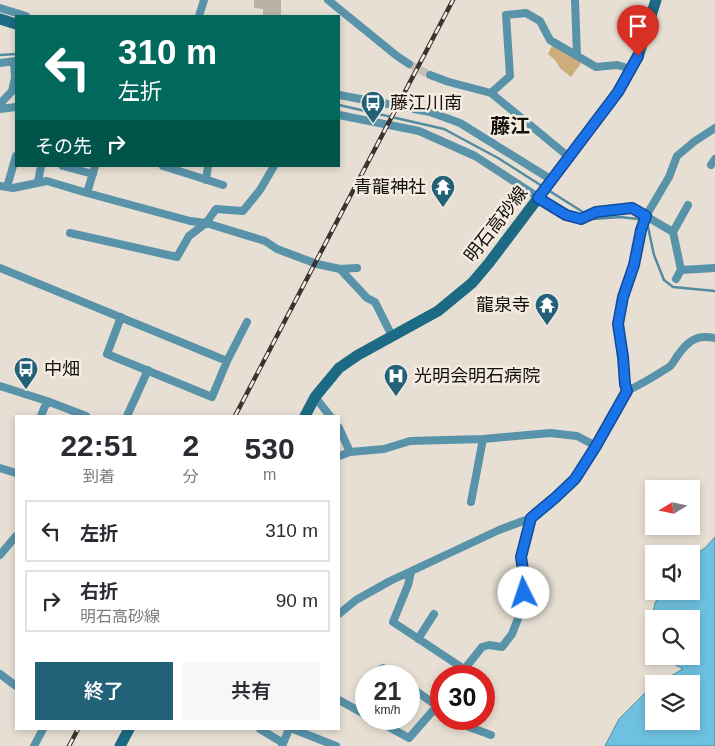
<!DOCTYPE html>
<html lang="ja">
<head>
<meta charset="utf-8">
<style>
  body { margin:0; font-family:Arial,"Noto Sans JP",sans-serif; background:#f7f7f7; color:#2b2b33; height:100vh; display:flex; flex-direction:column; font-size:19px; white-space:nowrap }
  * { box-sizing:border-box; margin:0 }
  p { font-size:16px; color:#7c7c81 }
  .icon { flex:none; width:28px; height:28px; fill:none; stroke:currentColor; stroke-width:2; stroke-linecap:round; stroke-linejoin:round }
  .map { position:relative; flex:1; overflow:hidden }
  .panel { position:absolute; left:15px; top:415px; width:325px; height:315px; display:flex; flex-direction:column; background:#fff; border-radius:0px; box-shadow:0 2px 8px #0003 }
  .panel>* { flex:none }
  .hud { position:absolute; left:15px; top:15px; width:325px; height:152px; border-radius:0px; box-shadow:0 2px 8px #0003; background:#00695c; color:#fff; overflow:hidden }
  .needle { width:32px; rotate:260deg }
  .tools { position:absolute; left:645px; top:480px; display:grid; gap:10px }
  .tools a { display:grid; place-items:center; width:55px; height:55px; border-radius:0px; background:#fff; box-shadow:0 2px 8px #0003; font-size:25px }
  .speed { position:absolute; left:355px; top:665px; display:flex; gap:10px; font-size:25px; font-weight:700; text-align:center }
  .speed>* { display:grid; place-content:center; width:65px; height:65px; border-radius:50%; background:#fff; box-shadow:0 2px 8px #0003; line-height:1 }
  .speed small { font-size:12px; font-weight:400 }
  .speed .limit { border:8px solid #d22; background:#fff; color:#111 }
  .pin { position:absolute; display:grid; place-items:center; width:42px; height:42px; color:#fff; margin:-51px -21px; border-radius:50% 50% 50% 0; rotate:-45deg; box-shadow:0 0 5px #0007 }
  .pin .icon { rotate:45deg }
  .me { position:absolute; width:55px; margin:-28px; rotate:356deg; stroke-linejoin:round; filter:drop-shadow(0 0 4px #0008) }
  .turn { display:flex; align-items:center; gap:18px; height:105px; padding:0 20px; font-size:22px }
  .turn .icon { width:65px; height:65px; stroke-width:2.5 }
  .turn b { display:block; font-size:35px; line-height:42px }
  .then { display:flex; align-items:center; height:48px; padding:0 20px; background:#0003; gap:10px; font-size:19px }
  .eta { display:flex; justify-content:space-evenly; align-items:center; height:85px; text-align:center }
  .eta b { font-size:30px; font-weight:600; line-height:35px }
  .action { display:flex; gap:10px; margin-top:auto; padding:10px 20px }
  .action a { flex:1; height:58px; border-radius:0px; background:#226177; color:#fff; font-size:20px; font-weight:600; line-height:58px; text-align:center }
  .action a+a { background:#f7f7f7; color:#2b2b33 }
  ul { padding:0; list-style:none }
  li { display:flex; align-items:center; gap:15px; height:62px; margin:0 10px 8px; padding:0 10px; border:2px solid #e1e1e2; border-radius:0px }
  li div { flex:1 }
  li b { display:block; font-size:19px }
  li em { font-style:normal }
  .map>svg:first-child { display:block }
  .green { fill:#cdad7b }
  .water { fill:#6ec1e0; stroke:#538ca0 }
  .lines { fill:none; stroke-linecap:round; stroke-linejoin:round }
  .stream { stroke:#538ca0; stroke-width:2.5 }
  .building { fill:#b9b2a6 }
  .street-tunnel { stroke:#c7c0b5; stroke-width:8; stroke-dasharray:8 4; stroke-linecap:butt }
  .street { stroke:#5993a9; stroke-width:8 }
  .secondary { stroke:#1c6a84; stroke-width:11 }
  .rail-casing { stroke:#38342f; stroke-width:4.5 }
  .rail { stroke:#f4ece0; stroke-width:2.5; stroke-dasharray:8; stroke-linecap:butt }
  .route-casing { stroke:#114b97; stroke-width:12 }
  .route { stroke:#1a73e8; stroke-width:9 }
  .labels { text-anchor:middle; stroke-width:5; stroke-linejoin:round; paint-order:stroke }
  .poi-label { font-size:18px; fill:#13100c; stroke:#f4ece0; text-anchor:start }
  .street-label { font-size:18px; fill:#13100c; stroke:#f4ece0 }
  .quarter-label { font-size:20px; font-weight:bold; fill:#13100c; stroke:#f4ece0 }
</style>
</head>
<body>
<div class="map">
<svg width="715" height="746" viewBox="0 0 715 746">
  <rect width="100%" height="100%" fill="#e7dfd3"/>
  <path class="green" d="M 553,44 L 581,63 L 571,77 L 560,68 L 555,60 L 548,54 Z"/>
  <path class="water" d="M 715,537 L 715,746 L 605,746 L 619,719 L 650,688 L 654,685 L 654,721 L 691,721 L 691,684 L 657,684 L 683,669 L 659,656 L 691,656 L 691,619 L 654,619 L 654,654 L 646,649 L 655,603 L 662,591 L 691,591 L 691,557 L 705,548 Z"/>
  <g class="lines">
    <path class="stream" d="M 0,55 L 16,54
      M 339,105 L 444,129 L 498,158 L 542,186
      M 548,190 L 586,214
      M 590,217 L 593,219 L 620,217 L 638,219 L 648,227 L 654,255 L 664,280 L 673,287 L 715,291"/>
  </g>
  <path class="building" d="M 254,0 L 281,0 L 281,16 L 263,16 L 263,9 L 254,8 Z"/>
  <g class="lines">
    <path class="street-tunnel" d="M 409,64 L 430,75"/>
    <path class="street" d="M 328,0 L 397,56 L 409,64
      M 575,0 L 577,56
      M 0,8 L 26,16
      M 199,16 L 204,0
      M 0,63 L 16,61
      M 430,75 L 449,82 L 491,93 L 569,157
      M 491,93 L 510,76 L 506,15 L 526,13 L 540,21 L 550,40 L 596,67 L 617,65 L 631,69
      M 339,95 L 430,112 L 460,123 L 552,180
      M 0,104 L 12,91 L 15,78 L 14,61
      M 0,109 L 16,107
      M 339,115 L 419,131 L 475,156 L 566,215 L 581,219 L 596,213 L 632,208 L 673,232
      M 711,165 L 715,159
      M 63,166 L 93,174
      M 163,166 L 223,185
      M 206,180 L 208,166
      M 38,182 L 41,166
      M 0,186 L 13,188 L 47,181 L 87,193 L 190,221 L 206,223 L 265,241 L 277,249 L 317,264 L 340,269 L 357,268
      M 7,187 L 16,156
      M 87,193 L 95,166
      M 70,233 L 177,257 L 189,236 L 206,223 L 216,209 L 243,211 L 260,190 L 274,166
      M 0,268 L 227,361
      M 340,269 L 367,298 L 375,302 L 392,336
      M 681,270 L 715,268
      M 676,279 L 681,270 L 673,232 L 688,205
      M 121,317 L 107,354 L 212,397 L 227,361 L 247,322
      M 0,386 L 47,401 L 86,416
      M 627,391 C 642,384 655,376 669,367 C 673,364 675,359 678,355 C 688,341 697,334 715,338
      M 315,397 L 330,416
      M 41,416 L 47,401
      M 127,416 L 148,370
      M 339,428 L 350,452
      M 339,456 L 350,452 L 384,449 L 410,441 L 483,439 L 550,433 L 577,436 L 596,446
      M 0,468 L 16,473
      M 471,502 L 483,439
      M 0,555 L 16,536
      M 411,572 L 408,585 L 393,622 L 464,669
      M 339,614 L 356,600 L 390,581 L 499,530 L 531,518 L 556,497 L 575,479 L 596,446 L 627,391 L 625,384 L 623,357 L 619,324 L 623,297 L 633,265 L 641,230 L 646,216 L 669,177 L 677,156 L 695,141 L 715,128
      M 418,639 L 434,614
      M 0,674 L 16,686
      M 373,676 L 375,672 L 383,668 L 395,676
      M 459,676 L 482,647 L 489,645 L 502,647 L 512,634 L 524,603 L 525,583 L 521,557 L 531,518
      M 339,700 L 366,715
      M 358,710 L 366,692
      M 374,719 L 409,738 L 437,706 L 409,686
      M 457,719 L 469,727 L 491,735
      M 260,729 L 283,743
      M 293,729 L 336,746
      M 34,746 L 43,729
      M 282,746 L 289,729"/>
    <path class="secondary" d="M 0,19 L 16,24
      M 305,416 L 315,397 L 339,368 L 358,355 L 438,311 L 472,283 L 489,263 L 618,92 L 638,57 L 656,0
      M 120,746 L 129,729"/>
    <defs>
      <path id="rail" d="M 235,416 L 453,0
        M 69,746 L 78,729"/>
    </defs>
    <use href="#rail" class="rail-casing"/>
    <use href="#rail" class="rail"/>
  </g>
  <g class="lines">
    <defs>
      <path id="route" d="M 524,593 L 525,583 L 521,557 L 531,518 L 556,497 L 575,479 L 596,446 L 627,391 L 625,384 L 623,357 L 618,324 L 623,297 L 634,265 L 641,230 L 646,216 L 632,208 L 596,212 L 581,219 L 566,215 L 538,198 L 618,92 L 638,56"/>
    </defs>
    <use href="#route" class="route-casing"/>
    <use href="#route" class="route"/>
  </g>
  <defs>
    <symbol id="bus-pin" viewBox="-11 -11 22 30"><path d="M0 17L-7.5 6A9.5 9.5 0 1 1 7.5 6Z" fill="#226177" stroke="#f4ece0"/><path d="M-5-6H5V4H4V6H2V4H-2V6H-4V4H-5ZM-3.5-4V0h7V-4ZM-3.5 1.2v1.5H-2V1.2ZM2 1.2v1.5H3.5V1.2Z" fill="#fff"/></symbol>
    <symbol id="temple-pin" viewBox="-11 -11 22 30"><path d="M0 17L-7.5 6A9.5 9.5 0 1 1 7.5 6Z" fill="#226177" stroke="#f4ece0"/><path d="M0-6L5-2H3V0L6.5 2.5H4V6H1.5V3h-3V6H-4V2.5H-6.5L-3 0V-2H-5Z" fill="#fff"/></symbol>
    <symbol id="hospital-pin" viewBox="-11 -11 22 30"><path d="M0 17L-7.5 6A9.5 9.5 0 1 1 7.5 6Z" fill="#226177" stroke="#f4ece0"/><path d="M-5-5h3v3.5h4V-5h3V5h-3V1.5h-4V5h-3Z" fill="#fff"/></symbol>
  </defs>
  <g fill-rule="evenodd">
    <use href="#bus-pin" x="359" y="89" width="28" height="38"/>
    <use href="#temple-pin" x="429" y="173" width="28" height="38"/>
    <use href="#temple-pin" x="533" y="291" width="28" height="38"/>
    <use href="#bus-pin" x="12" y="355" width="28" height="38"/>
    <use href="#hospital-pin" x="382" y="362" width="28" height="38"/>
  </g>
  <g class="labels">
    <g class="poi-label">
      <text x="390" y="109">藤江川南</text>
      <text x="426" y="193" text-anchor="end">青龍神社</text>
      <text x="530" y="311" text-anchor="end">龍泉寺</text>
      <text x="44" y="375">中畑</text>
      <text x="414" y="382">光明会明石病院</text>
    </g>
    <g class="street-label">
      <text transform="translate(496 224) rotate(-52)" y="6">明石高砂線</text>
    </g>
    <g class="quarter-label">
      <text x="510" y="133">藤江</text>
    </g>
  </g>
</svg>
<div class="tools">
<a><svg class="needle" viewBox="-14 -14 28 28"><path d="M0-13l5 13h-10z" fill="#e53935"/><path d="M0 13l5-13h-10z" fill="#7c7c81"/></svg></a>
<a><svg class="icon" aria-label="sound" viewBox="0 0 24 24"><path d="M4 9h4l5-4v14l-5-4H4zM17 9q2 3 0 6"/></svg></a>
<a><svg class="icon" aria-label="search" viewBox="0 0 24 24"><circle cx="10" cy="10" r="6"/><path d="M15 15l6 6"/></svg></a>
<a><svg class="icon" aria-label="layers" viewBox="0 0 24 24"><path d="M12 4l9 5-9 5-9-5zM3 14l9 5 9-5"/></svg></a>
</div>
<div class="speed"><div>21<small>km/h</small></div><div class="limit">30</div></div>
<div class="pin" style="left:638px;top:56px;background:#d93025"><svg class="icon" aria-label="arrive" viewBox="0 0 24 24"><path d="M6 21V4h12l-3 4 3 4H6"/></svg></div>
<svg class="me" style="left:524px;top:593px" viewBox="-20 -20 40 40"><circle r="19" fill="#fff"/><path d="M0-13L10 11 0 6-10 11z" fill="#1a73e8"/></svg>
<div class="hud">
<div class="turn"><svg class="icon" aria-label="left" viewBox="0 0 24 24"><path d="M17 20v-9H6M10 6l-5 5 5 5"/></svg><div><b>310 m</b>左折</div></div>
<div class="then">その先<svg class="icon" aria-label="right" viewBox="0 0 24 24"><path d="M7 20v-9h11M14 6l5 5-5 5"/></svg></div>
</div>
<section class="panel">
<div class="eta">
<div><b>22:51</b><p>到着</p></div>
<div><b>2</b><p>分</p></div>
<div><b>530</b><p>m</p></div>
</div>
<ul>
<li><svg class="icon" aria-label="left" viewBox="0 0 24 24"><path d="M17 20v-9H6M10 6l-5 5 5 5"/></svg><div><b>左折</b></div><em>310 m</em></li>
<li><svg class="icon" aria-label="right" viewBox="0 0 24 24"><path d="M7 20v-9h11M14 6l5 5-5 5"/></svg><div><b>右折</b><p>明石高砂線</p></div><em>90 m</em></li>
</ul>
<div class="action"><a>終了</a><a>共有</a></div>
</section>
</div>
</body>
</html>
